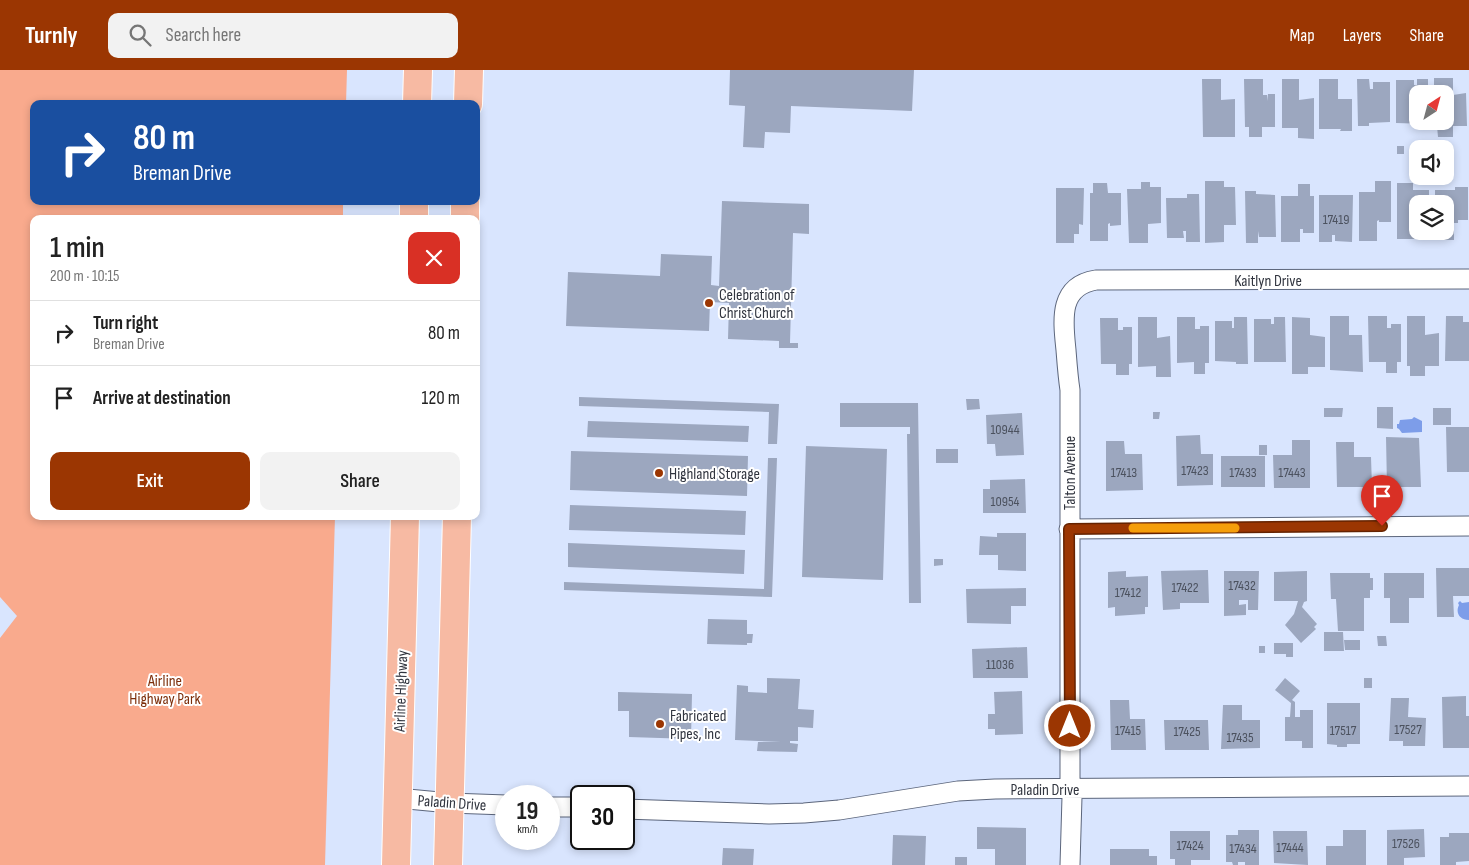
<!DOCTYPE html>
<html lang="en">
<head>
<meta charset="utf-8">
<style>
  body { margin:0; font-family:"Sofia Sans Condensed",sans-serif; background:#f2f2f2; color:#222; height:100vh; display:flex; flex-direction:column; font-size:19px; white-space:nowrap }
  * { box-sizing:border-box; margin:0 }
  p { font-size:16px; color:#767676 }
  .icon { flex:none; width:28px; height:28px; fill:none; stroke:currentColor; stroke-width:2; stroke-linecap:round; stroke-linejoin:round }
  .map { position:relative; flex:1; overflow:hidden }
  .details { position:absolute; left:30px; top:145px; width:450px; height:305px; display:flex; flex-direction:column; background:#fff; border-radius:10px; box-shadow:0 2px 8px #0003 }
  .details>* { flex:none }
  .guide { position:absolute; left:30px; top:30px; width:450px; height:105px; border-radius:10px; box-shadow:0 2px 8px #0003; background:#1a4fa0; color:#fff; overflow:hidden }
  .needle { width:32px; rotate:36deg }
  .fabs { position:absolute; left:1409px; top:15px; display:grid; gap:10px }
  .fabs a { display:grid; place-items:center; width:45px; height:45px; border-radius:10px; background:#fff; box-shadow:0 2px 8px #0003; font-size:25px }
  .speed { position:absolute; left:495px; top:715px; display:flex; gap:10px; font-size:25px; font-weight:700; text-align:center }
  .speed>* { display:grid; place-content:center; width:65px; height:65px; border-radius:50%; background:#fff; box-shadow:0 2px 8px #0003; line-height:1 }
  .speed small { font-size:12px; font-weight:400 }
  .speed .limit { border:2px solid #111; border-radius:8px; background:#fff; color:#111 }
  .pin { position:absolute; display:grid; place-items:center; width:42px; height:42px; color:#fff; margin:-51px -21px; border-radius:50% 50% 50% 0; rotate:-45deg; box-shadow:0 0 5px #0007 }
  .pin .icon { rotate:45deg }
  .me { position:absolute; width:55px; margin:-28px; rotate:0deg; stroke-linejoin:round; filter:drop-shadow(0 0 4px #0008) }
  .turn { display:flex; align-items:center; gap:18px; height:105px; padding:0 20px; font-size:22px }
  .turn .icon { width:65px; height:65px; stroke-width:2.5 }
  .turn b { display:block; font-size:35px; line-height:42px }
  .round { display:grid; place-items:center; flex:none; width:52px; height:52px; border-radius:10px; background:#f2f2f2 }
  .head { display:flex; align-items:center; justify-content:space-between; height:85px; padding:0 20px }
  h1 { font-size:30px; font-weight:600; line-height:38px }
  .primary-button { display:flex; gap:10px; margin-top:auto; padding:10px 20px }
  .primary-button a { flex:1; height:58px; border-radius:10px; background:#9b3602; color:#fff; font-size:20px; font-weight:600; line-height:58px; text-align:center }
  .primary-button a+a { background:#f2f2f2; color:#222 }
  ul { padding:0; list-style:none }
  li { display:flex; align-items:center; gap:15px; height:65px; padding:0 20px; border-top:1px solid #e0e0e0 }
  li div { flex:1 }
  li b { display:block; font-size:19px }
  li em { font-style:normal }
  header { display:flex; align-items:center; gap:30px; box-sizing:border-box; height:70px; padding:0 25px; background:#9b3602; color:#fff }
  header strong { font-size:24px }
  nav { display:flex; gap:28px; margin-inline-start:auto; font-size:18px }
  .search { width:350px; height:45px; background:#f2f2f2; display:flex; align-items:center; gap:12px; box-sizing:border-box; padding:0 18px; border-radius:10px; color:#767676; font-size:19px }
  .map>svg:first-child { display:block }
  .green { fill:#f9aa8d }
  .water { fill:#7d9de9 }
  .building { fill:#9ca7bf }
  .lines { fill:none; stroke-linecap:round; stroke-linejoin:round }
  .street-casing { stroke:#5c667c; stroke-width:21 }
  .highway-casing { stroke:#fff; stroke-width:30 }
  .street { stroke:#fff; stroke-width:19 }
  .highway { stroke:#f7baa3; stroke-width:28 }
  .route-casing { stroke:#652301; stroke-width:12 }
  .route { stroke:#9b3602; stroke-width:9 }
  .slow { stroke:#f59e0b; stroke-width:9 }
  .poi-dot { fill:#9b3602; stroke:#fff; stroke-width:2 }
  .labels { text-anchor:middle; stroke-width:4; stroke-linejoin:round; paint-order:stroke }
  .number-label { font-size:14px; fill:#4c525f }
  .street-label { font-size:16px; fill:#31353f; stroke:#fff }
  .poi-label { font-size:16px; fill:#31353f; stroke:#fff; text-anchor:start }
  .park-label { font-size:16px; fill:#7d2f0b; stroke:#fff }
</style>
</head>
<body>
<header>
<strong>Turnly</strong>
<div class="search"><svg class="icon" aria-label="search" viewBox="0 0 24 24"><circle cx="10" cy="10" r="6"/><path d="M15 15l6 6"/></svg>Search here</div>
<nav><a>Map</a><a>Layers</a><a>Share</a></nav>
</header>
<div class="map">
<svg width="1469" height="795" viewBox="0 0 1469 795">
  <rect width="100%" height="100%" fill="#d9e5fe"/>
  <path class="green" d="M 0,0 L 347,0 L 346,34 L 34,34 L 34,131 L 343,131 L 343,149 L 34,149 L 34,446 L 335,446 L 325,795 L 0,795 L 0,568 L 17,546 L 0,527 Z"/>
  <path class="water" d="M 1414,347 L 1422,351 L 1422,362 L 1402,363 L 1399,359 L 1397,358 L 1397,354 L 1399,354 L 1400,350 L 1412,349 Z
    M 1460,531 L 1462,533 L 1469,532 L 1469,550 C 1460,550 1455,543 1459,535 L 1458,533 Z"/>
  <path class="building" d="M 730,0 L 914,0 L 912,41 L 791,36 L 790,63 L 765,62 L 764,78 L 743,77 L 745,36 L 729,35 Z
    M 1434,8 L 1453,8 L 1453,25 L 1466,23 L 1467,56 L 1453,56 L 1453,67 L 1438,67 L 1437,56 L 1435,56 L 1435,51 L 1445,51 L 1445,24 L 1434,24 Z
    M 1202,9 L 1221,9 L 1221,30 L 1235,29 L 1235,67 L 1203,67 Z
    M 1244,9 L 1263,9 L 1263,25 L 1267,25 L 1267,31 L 1268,24 L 1275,24 L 1275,57 L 1262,57 L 1262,67 L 1249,67 L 1249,57 L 1245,57 Z
    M 1282,9 L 1299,9 L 1299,30 L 1314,28 L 1314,69 L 1298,68 L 1298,58 L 1282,58 Z
    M 1319,9 L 1338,9 L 1338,29 L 1352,29 L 1352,61 L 1340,61 L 1341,59 L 1319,59 Z
    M 1357,9 L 1369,9 L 1370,19 L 1373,19 L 1373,12 L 1390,12 L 1390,52 L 1369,53 L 1369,56 L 1358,56 Z
    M 1417,9 L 1428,9 L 1428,24 L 1418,24 L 1418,51 L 1428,51 L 1428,54 L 1396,53 L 1396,10 L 1414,10 L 1414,15 L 1417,15 Z
    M 1397,76 L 1404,76 L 1404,84 L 1397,84 Z
    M 1205,111 L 1224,111 L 1224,117 L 1235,117 L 1236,155 L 1224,155 L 1224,172 L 1205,173 Z
    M 1375,111 L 1391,111 L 1391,152 L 1379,152 L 1379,150 L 1377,151 L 1377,171 L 1359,171 L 1359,122 L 1375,122 Z
    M 1141,112 L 1150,112 L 1150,117 L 1161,117 L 1161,153 L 1148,154 L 1148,173 L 1129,173 L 1127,119 L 1141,119 Z
    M 1093,113 L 1107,113 L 1108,123 L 1121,123 L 1121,155 L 1110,156 L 1110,153 L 1108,154 L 1108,171 L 1090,171 L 1090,123 L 1093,123 Z
    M 1397,113 L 1413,113 L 1413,120 L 1429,120 L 1429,134 L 1418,134 L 1416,169 L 1397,169 Z
    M 1298,114 L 1310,114 L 1310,126 L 1314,126 L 1314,163 L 1303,163 L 1303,159 L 1300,159 L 1300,172 L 1281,172 L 1281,126 L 1298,126 Z
    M 1455,117 L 1468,117 L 1468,150 L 1458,150 L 1458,153 L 1454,153 L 1454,170 L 1435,170 L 1435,161 L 1445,161 L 1445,134 L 1435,134 L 1435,120 L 1455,120 Z
    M 1056,118 L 1084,118 L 1083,155 L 1079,154 L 1079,164 L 1074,164 L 1074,173 L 1056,173 Z
    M 1245,121 L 1256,121 L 1256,124 L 1275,125 L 1276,167 L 1259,167 L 1258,161 L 1258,173 L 1246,173 Z
    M 1187,124 L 1199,124 L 1200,172 L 1186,172 L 1186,161 L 1183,161 L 1184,168 L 1167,168 L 1166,128 L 1187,128 Z
    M 1319,125 L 1353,125 L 1352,172 L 1335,171 L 1335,165 L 1332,165 L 1332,172 L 1319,172 Z
    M 722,131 L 809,134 L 809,164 L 793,163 L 790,273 L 798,273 L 798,278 L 779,278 L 779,271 L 728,269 L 729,233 L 710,232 L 709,261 L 566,256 L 568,202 L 660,206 L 661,184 L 712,186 L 711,215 L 719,216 Z
    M 1330,246 L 1349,246 L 1349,265 L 1362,265 L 1363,302 L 1330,300 Z
    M 1368,246 L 1387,246 L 1387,258 L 1391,258 L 1391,254 L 1401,254 L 1401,292 L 1397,292 L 1397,303 L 1386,303 L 1386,292 L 1369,292 Z
    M 1407,246 L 1425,246 L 1425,265 L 1439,263 L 1439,296 L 1425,296 L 1425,306 L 1410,306 L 1410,296 L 1407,296 Z
    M 1446,246 L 1463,246 L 1463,252 L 1469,252 L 1469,291 L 1445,291 Z
    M 1138,247 L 1157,247 L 1157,268 L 1170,266 L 1171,307 L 1156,307 L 1156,296 L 1138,297 Z
    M 1177,247 L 1195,247 L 1195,259 L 1200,259 L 1200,256 L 1209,256 L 1209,293 L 1205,293 L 1205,304 L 1194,304 L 1194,292 L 1177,293 Z
    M 1234,247 L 1247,247 L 1248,294 L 1236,294 L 1236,292 L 1215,291 L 1215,251 L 1232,251 L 1232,258 L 1234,258 Z
    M 1274,247 L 1285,247 L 1286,292 L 1254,292 L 1254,249 L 1271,249 L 1271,254 L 1274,254 Z
    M 1292,247 L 1310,248 L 1310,265 L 1325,267 L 1325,297 L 1308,297 L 1308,304 L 1292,304 Z
    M 1100,248 L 1118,248 L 1118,260 L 1123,260 L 1123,257 L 1132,257 L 1132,294 L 1129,294 L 1129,305 L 1116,305 L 1116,294 L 1101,294 Z
    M 579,327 L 779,334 L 777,374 L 768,374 L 769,342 L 579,336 Z
    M 966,329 L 979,329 L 980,339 L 967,340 Z
    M 840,333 L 918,333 L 921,533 L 909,533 L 907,364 L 910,364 L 910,357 L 840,357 Z
    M 1377,337 L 1393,337 L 1393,359 L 1377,358 Z
    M 1324,338 L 1343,338 L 1342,347 L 1324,347 Z
    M 1433,338 L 1451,338 L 1451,355 L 1433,355 Z
    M 1153,342 L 1160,342 L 1159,349 L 1153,349 Z
    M 1022,343 L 1024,385 L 996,386 L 995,374 L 987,374 L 986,345 Z
    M 588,351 L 749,356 L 748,372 L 587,367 Z
    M 1446,357 L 1469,357 L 1469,402 L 1447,402 Z
    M 1200,365 L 1201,384 L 1213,384 L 1213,415 L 1177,416 L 1176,366 Z
    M 1386,367 L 1419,368 L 1421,417 L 1387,417 Z
    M 1292,370 L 1310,370 L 1310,418 L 1274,418 L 1273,385 L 1292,385 Z
    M 1106,371 L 1124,371 L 1125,384 L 1142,384 L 1143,420 L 1106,421 Z
    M 1336,372 L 1354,372 L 1354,387 L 1371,387 L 1372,417 L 1337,417 Z
    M 1259,375 L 1267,375 L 1267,385 L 1259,385 Z
    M 806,376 L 887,379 L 883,510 L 802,507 Z
    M 936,379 L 958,379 L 958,393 L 936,393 Z
    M 571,381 L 748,386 L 747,426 L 570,420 Z
    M 1221,386 L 1265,386 L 1265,417 L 1221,417 Z
    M 768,388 L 777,388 L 772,527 L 564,520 L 564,512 L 764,519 Z
    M 1025,409 L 1026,443 L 983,443 L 983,419 L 990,419 L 990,410 Z
    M 570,435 L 746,441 L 745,465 L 569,460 Z
    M 997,463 L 1026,463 L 1026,501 L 998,500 L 998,485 L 979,485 L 980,466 L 997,467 Z
    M 568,473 L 745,480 L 744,504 L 568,497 Z
    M 934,489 L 943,489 L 943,495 L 934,496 Z
    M 1436,498 L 1469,498 L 1469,526 L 1453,526 L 1454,547 L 1437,547 Z
    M 1208,500 L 1209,533 L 1180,533 L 1180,539 L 1163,540 L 1161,501 Z
    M 1126,501 L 1126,507 L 1148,506 L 1148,537 L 1145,537 L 1145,544 L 1115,546 L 1115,537 L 1108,538 L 1108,502 Z
    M 1224,501 L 1259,501 L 1258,540 L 1248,540 L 1248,530 L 1239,530 L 1239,535 L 1246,534 L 1246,545 L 1224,546 Z
    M 1307,501 L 1307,531 L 1304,532 L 1302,537 L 1317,554 L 1314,557 L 1316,559 L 1301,573 L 1285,555 L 1294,544 L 1298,531 L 1274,531 L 1274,502 Z
    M 1330,503 L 1370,503 L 1370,508 L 1373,508 L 1373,520 L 1370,520 L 1370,528 L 1364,528 L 1364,561 L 1338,561 L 1336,529 L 1331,529 Z
    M 1384,503 L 1424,503 L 1424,528 L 1409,528 L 1409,553 L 1390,553 L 1390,528 L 1384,528 Z
    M 1026,518 L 1026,536 L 1011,536 L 1011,554 L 967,553 L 966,519 Z
    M 708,549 L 747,550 L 747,564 L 753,564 L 752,573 L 747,573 L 747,575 L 707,574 Z
    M 1324,562 L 1343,562 L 1344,581 L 1324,581 Z
    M 1377,566 L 1386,566 L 1387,576 L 1378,576 Z
    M 1344,570 L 1360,570 L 1360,580 L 1345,580 Z
    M 1274,573 L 1293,573 L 1293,587 L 1286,587 L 1286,584 L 1274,584 Z
    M 1259,576 L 1265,576 L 1265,583 L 1259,583 Z
    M 1027,577 L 1028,608 L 973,608 L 972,579 Z
    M 767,608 L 800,609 L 798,639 L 814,640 L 813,658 L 798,657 L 798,671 L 790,671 L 790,673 L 798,674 L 797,682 L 757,681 L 758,672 L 781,672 L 735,670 L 737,615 L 748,616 L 748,622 L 767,623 Z
    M 1285,608 L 1300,621 L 1292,630 L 1295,632 L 1295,647 L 1300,647 L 1300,640 L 1313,640 L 1313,678 L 1302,678 L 1302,671 L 1285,671 L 1285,647 L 1290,647 L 1291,633 L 1275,620 Z
    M 1364,608 L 1372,608 L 1372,618 L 1364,618 Z
    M 1022,621 L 1023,664 L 995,665 L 995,659 L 988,659 L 988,644 L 995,644 L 994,622 Z
    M 618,622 L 692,624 L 691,669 L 629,667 L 629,641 L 618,641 Z
    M 1466,626 L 1466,646 L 1469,646 L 1469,678 L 1443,678 L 1442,627 Z
    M 1391,628 L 1409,628 L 1408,647 L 1426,648 L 1425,676 L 1403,676 L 1403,671 L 1389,671 Z
    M 1110,630 L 1129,630 L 1130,649 L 1145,649 L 1146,680 L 1111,680 Z
    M 1327,633 L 1360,633 L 1360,674 L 1347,674 L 1347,677 L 1337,677 L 1337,675 L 1327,674 Z
    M 1223,635 L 1242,635 L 1242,650 L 1260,650 L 1260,678 L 1221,679 Z
    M 1164,650 L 1208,650 L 1209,680 L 1165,680 Z
    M 977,757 L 1026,758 L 1026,795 L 995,795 L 995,779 L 977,779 Z
    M 1424,759 L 1425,787 L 1404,788 L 1404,795 L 1387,795 L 1387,760 Z
    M 1238,760 L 1259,760 L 1259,795 L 1245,795 L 1245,792 L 1238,792 L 1238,795 L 1233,795 L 1232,792 L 1226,792 L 1226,765 L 1238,765 Z
    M 1343,760 L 1366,760 L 1366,795 L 1326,795 L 1326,776 L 1343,776 Z
    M 1170,761 L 1210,761 L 1210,790 L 1191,790 L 1191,795 L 1175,795 L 1175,789 L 1170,789 Z
    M 1273,761 L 1307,761 L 1308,795 L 1274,793 Z
    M 1449,763 L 1469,763 L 1469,791 L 1456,792 L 1456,795 L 1440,795 L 1440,767 L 1449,767 Z
    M 893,765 L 926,766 L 925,795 L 892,795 Z
    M 723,778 L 754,779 L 753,795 L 722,795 Z
    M 1110,779 L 1149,779 L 1149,786 L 1157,786 L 1157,795 L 1110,795 Z
    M 955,787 L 967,787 L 967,795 L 955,795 Z"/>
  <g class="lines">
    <defs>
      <path id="street" d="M 1069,459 L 1469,456
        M 397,728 L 450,733 L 506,735
        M 549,737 L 581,737
        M 624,739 L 769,744 L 804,743 L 839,740 L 958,721 L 995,719 L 1469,716
        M 1070,795 L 1072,727 L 1070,709 L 1070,320 C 1068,307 1067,293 1066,280 C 1063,251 1058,216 1096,210 L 1469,209"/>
      <path id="highway" d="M 417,34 L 418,0
        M 468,34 L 469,0
        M 414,149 L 414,131
        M 465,149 L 465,131
        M 396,795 L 405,446
        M 448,795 L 457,446"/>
    </defs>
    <use href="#street" class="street-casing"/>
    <use href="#highway" class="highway-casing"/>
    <use href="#street" class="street"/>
    <use href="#highway" class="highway"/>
  </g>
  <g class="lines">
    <defs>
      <path id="route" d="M 1070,656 L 1069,459 L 1382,456"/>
    </defs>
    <use href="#route" class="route-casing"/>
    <use href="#route" class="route"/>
    <path class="slow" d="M 1133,458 L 1235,458"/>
  </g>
  <g class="poi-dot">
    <circle cx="709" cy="233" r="5"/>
    <circle cx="659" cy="403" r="5"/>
    <circle cx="660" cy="654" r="5"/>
  </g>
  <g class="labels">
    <g class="number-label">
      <text x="1336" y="154">17419</text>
      <text x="1005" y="364">10944</text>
      <text x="1195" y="405">17423</text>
      <text x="1124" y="407">17413</text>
      <text x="1243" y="407">17433</text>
      <text x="1292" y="407">17443</text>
      <text x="1005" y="436">10954</text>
      <text x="1242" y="520">17432</text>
      <text x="1185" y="522">17422</text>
      <text x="1128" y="527">17412</text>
      <text x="1000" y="599">11036</text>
      <text x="1408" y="664">17527</text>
      <text x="1128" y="665">17415</text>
      <text x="1343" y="665">17517</text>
      <text x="1187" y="666">17425</text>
      <text x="1240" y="672">17435</text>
      <text x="1406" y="778">17526</text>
      <text x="1190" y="780">17424</text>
      <text x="1290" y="782">17444</text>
      <text x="1243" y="783">17434</text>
    </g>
    <g class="street-label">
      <text x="1268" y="216">Kaitlyn Drive</text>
      <text transform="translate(1069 403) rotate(-90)" y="6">Talton Avenue</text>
      <text transform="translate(400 621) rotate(-88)" y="6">Airline Highway</text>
      <text x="1045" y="725">Paladin Drive</text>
      <text transform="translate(452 732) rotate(4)" y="6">Paladin Drive</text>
    </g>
    <g class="poi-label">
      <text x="719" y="230">Celebration of<tspan x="719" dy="18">Christ Church</tspan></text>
      <text x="669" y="409">Highland Storage</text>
      <text x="670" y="651">Fabricated<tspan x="670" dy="18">Pipes, Inc</tspan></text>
    </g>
    <g class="park-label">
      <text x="165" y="616">Airline<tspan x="165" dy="18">Highway Park</tspan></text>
    </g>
  </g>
</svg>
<div class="fabs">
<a><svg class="needle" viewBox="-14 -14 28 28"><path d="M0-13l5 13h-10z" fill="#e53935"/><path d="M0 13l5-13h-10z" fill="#767676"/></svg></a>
<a><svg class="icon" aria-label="sound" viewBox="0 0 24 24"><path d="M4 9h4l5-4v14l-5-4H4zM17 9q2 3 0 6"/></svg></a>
<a><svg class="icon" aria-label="layers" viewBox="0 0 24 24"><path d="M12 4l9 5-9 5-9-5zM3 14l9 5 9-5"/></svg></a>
</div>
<div class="speed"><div>19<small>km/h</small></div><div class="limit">30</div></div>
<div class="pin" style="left:1382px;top:456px;background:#d93025"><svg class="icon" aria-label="arrive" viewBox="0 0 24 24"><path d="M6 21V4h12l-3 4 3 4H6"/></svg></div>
<svg class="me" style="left:1070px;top:656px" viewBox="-20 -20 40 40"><circle r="17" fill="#9b3602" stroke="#fff" stroke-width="3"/><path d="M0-11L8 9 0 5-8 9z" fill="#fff"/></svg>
<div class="guide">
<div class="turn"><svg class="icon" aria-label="right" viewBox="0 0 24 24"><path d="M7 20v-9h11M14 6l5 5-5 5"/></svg><div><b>80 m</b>Breman Drive</div></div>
</div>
<section class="details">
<div class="head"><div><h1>1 min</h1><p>200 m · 10:15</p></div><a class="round" style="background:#d93025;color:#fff"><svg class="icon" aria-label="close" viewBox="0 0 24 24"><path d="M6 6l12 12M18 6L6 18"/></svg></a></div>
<ul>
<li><svg class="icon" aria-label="right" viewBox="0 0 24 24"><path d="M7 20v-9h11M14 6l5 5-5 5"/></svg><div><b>Turn right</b><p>Breman Drive</p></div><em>80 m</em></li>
<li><svg class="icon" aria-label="arrive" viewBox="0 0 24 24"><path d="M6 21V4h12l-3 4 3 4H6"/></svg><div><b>Arrive at destination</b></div><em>120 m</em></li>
</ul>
<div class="primary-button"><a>Exit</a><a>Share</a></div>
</section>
</div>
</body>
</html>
